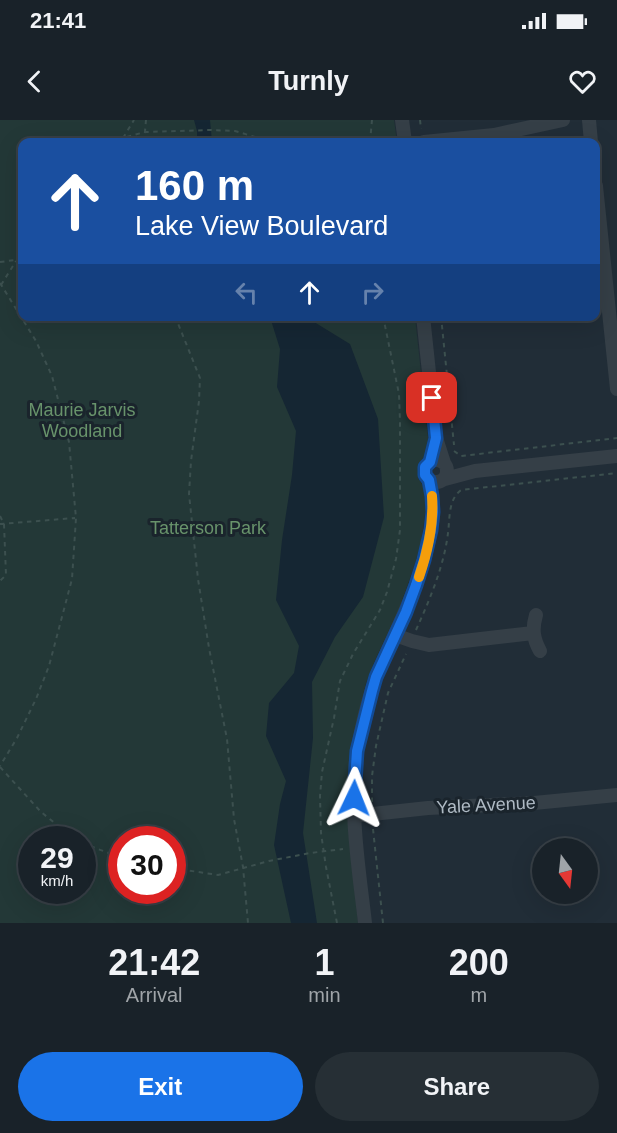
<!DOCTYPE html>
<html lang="en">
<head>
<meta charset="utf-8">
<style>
  body { margin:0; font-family:Helvetica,sans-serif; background:#262f35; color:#f1f3f6; height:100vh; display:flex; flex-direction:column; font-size:22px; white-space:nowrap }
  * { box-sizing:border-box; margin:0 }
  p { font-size:20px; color:#9fa4a8 }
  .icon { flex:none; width:33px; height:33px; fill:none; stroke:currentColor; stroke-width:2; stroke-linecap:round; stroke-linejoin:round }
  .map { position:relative; height:803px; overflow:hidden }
  .sheet { display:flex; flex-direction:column; background:#192229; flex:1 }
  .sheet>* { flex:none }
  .banner { position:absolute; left:18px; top:18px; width:582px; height:183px; border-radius:12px; box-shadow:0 6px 24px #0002,0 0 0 2px #373f46; background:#1a4fa0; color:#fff; overflow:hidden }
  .needle { width:39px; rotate:165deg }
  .buttons { position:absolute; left:532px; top:718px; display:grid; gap:12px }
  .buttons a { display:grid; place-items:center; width:66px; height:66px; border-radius:50%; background:#192229; box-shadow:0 6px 24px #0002,0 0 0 2px #373f46; font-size:30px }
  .speed { position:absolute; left:18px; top:706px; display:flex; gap:12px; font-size:30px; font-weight:700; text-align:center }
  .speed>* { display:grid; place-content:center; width:78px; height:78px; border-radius:50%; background:#192229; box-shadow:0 6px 24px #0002,0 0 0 2px #373f46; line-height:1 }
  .speed small { font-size:15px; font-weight:400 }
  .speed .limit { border:9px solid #d22; background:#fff; color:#111 }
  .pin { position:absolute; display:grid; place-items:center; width:51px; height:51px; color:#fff; margin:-26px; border-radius:12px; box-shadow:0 3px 9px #0006 }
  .me { position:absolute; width:66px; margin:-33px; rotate:2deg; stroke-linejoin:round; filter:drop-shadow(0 0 4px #0008) }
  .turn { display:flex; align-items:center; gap:21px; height:126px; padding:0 18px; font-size:27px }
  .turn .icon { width:78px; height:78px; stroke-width:2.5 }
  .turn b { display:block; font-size:42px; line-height:51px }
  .lanes { display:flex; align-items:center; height:57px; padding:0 18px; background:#0003; justify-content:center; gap:30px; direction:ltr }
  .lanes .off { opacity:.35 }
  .eta { display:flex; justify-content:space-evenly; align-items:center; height:102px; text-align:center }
  .eta b { font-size:36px; font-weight:700; line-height:42px }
  .button { display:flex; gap:12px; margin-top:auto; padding:12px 18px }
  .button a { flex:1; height:69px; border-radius:36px; background:#1a73e8; color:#fff; font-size:24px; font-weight:700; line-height:69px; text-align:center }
  .button a+a { background:#262f35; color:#f1f3f6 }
  .status { display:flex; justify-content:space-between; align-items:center; height:42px; padding:0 30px; background:#192229; direction:ltr }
  .status svg { height:16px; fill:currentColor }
  header { display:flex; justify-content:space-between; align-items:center; height:78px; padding:0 18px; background:#192229; font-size:27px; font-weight:700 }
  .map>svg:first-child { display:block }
  .green { fill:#233837; fill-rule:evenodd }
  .water { fill:#152633 }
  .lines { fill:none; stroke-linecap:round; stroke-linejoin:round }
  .path { stroke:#3c504f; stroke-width:2; stroke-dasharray:4.5 4.5; stroke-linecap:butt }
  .minor { stroke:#353f47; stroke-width:14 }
  .route-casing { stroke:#114b97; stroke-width:15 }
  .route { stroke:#1a73e8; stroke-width:10 }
  .slow { stroke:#f59e0b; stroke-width:10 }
  .labels { text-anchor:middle; stroke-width:6; stroke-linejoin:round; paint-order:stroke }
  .park-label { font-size:18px; fill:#68936b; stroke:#1a242c }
  .street-label { font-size:18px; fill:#afbac4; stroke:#1a242c }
</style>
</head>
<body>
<div class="status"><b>21:41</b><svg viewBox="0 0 49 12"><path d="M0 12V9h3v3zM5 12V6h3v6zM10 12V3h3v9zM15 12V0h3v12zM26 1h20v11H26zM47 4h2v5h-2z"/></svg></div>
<header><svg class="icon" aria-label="back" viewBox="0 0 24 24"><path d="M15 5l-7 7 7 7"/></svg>Turnly<svg class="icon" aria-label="heart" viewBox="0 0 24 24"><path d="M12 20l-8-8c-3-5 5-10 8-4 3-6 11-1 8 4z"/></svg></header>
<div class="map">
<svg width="617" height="803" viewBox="0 0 617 803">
  <rect width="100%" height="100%" fill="#212d37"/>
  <path class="green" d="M 0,0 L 394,0 L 397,22 L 22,22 L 22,196 L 415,197 L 428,318 L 427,331 L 418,348 L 418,358 L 425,369 L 427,382 L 421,422 L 415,444 L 399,489 L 376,538 L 366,563 L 352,622 L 347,671 L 347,693 L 358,803 L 0,803 ZM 32,720 L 82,720 L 82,771 L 32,771 ZM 122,720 L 172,720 L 172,771 L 122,771 Z"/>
  <path class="water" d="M 194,0 L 210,0 L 212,22 L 197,22 L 197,11 Z
    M 270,197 L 306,197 L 350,224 L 378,299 L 384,397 L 363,477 L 335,517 L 312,562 L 313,618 L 303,713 L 317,803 L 291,803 L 274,725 L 280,684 L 286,661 L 266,616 L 269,583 L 294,553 L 299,526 L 276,480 L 282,420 L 292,355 L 296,311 L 277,267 L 280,229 Z"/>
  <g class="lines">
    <path class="path" d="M 420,0 L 421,9
      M 123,18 L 134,0
      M 120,22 L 123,18 L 145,12 L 211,10 L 235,11 L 272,22
      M 144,22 L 146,0
      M 370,22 L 372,0
      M 0,142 L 22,139
      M 0,163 L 36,221 L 52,256 L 69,322 L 76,398 L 72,459 L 49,546 L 36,579 L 17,618 L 0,646
      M 1,165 L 16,141
      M 175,196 L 200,258 L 199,281 L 191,341 L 189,374 L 198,459 L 209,528 L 227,619 L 234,699 L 243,747 L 248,803
      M 441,196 L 454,325
      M 454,331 L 461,336 L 617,318
      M 0,396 L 4,404 L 6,455 L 0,461
      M 0,404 L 75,398
      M 416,510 C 430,479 444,446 448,413 C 450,398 448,380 461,370 L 617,353
      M 0,647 L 41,692 L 76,720
      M 372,682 L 372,656 L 376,626 L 388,573 L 406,534
      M 373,709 L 383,803
      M 82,723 L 122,738
      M 172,748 L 218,755 L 269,741 L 310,733 L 343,729
      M 337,803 L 326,747 L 321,713 L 320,676 L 322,652 L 334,598 L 340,561 L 353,534 L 380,490 L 387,472 L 396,439 L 400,410 L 400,301 L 399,274 L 383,196"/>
    <path class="minor" d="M 402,0 L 405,22
      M 589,0 L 591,22
      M 424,22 L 494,15 L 563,0
      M 596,66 L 617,269
      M 423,196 L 436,318 L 444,343
      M425 351a11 11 0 1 1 22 0a11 11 0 1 1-22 0Z
      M 445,359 L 475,351 L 617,336
      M 536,495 C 532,509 533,518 540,531
      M 395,515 L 412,521 L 429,525 L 533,513
      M 354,696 L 428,688 L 534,683 L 617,675
      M 365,803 C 358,741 346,674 361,612 C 365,593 370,573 377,555 C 395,511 418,470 428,424 C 430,413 433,403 433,392 C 434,382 431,371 429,360"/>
  </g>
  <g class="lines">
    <defs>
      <path id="route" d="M 354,678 L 357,631 L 372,571 L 376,557 L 406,492 L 416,465 L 424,440 L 431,410 L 433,392 L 432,376 L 429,360 L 425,355 L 425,347 L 430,342 L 436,318 L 432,278"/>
    </defs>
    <use href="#route" class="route-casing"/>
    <use href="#route" class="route"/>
    <path class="slow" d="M 419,457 C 428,431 434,404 432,376"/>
  </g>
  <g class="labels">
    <g class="park-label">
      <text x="82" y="296">Maurie Jarvis<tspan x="82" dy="21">Woodland</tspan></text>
      <text x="208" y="414">Tatterson Park</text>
    </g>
    <g class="street-label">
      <text transform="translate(486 685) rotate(-3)" y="6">Yale Avenue</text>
    </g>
  </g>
</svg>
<div class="buttons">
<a><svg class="needle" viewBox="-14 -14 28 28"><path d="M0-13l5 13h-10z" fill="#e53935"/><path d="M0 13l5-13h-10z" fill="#9fa4a8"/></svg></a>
</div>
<div class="speed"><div>29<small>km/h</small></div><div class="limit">30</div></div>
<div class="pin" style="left:432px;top:278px;background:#d93025"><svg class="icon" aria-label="arrive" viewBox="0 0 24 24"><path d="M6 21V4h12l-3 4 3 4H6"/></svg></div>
<svg class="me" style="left:354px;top:678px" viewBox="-20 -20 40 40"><path d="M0-17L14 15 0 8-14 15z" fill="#1a73e8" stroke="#fff" stroke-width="4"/></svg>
<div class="banner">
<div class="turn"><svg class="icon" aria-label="ahead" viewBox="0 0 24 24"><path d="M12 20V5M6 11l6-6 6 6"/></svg><div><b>160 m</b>Lake View Boulevard</div></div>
<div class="lanes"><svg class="icon off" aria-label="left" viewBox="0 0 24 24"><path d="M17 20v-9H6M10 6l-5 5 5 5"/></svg><svg class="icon" aria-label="ahead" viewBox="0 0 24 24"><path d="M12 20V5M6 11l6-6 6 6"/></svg><svg class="icon off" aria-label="right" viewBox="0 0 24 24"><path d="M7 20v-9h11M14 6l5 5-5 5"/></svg></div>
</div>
</div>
<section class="sheet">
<div class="eta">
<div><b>21:42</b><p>Arrival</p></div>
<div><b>1</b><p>min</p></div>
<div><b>200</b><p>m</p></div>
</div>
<div class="button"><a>Exit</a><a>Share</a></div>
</section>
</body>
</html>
